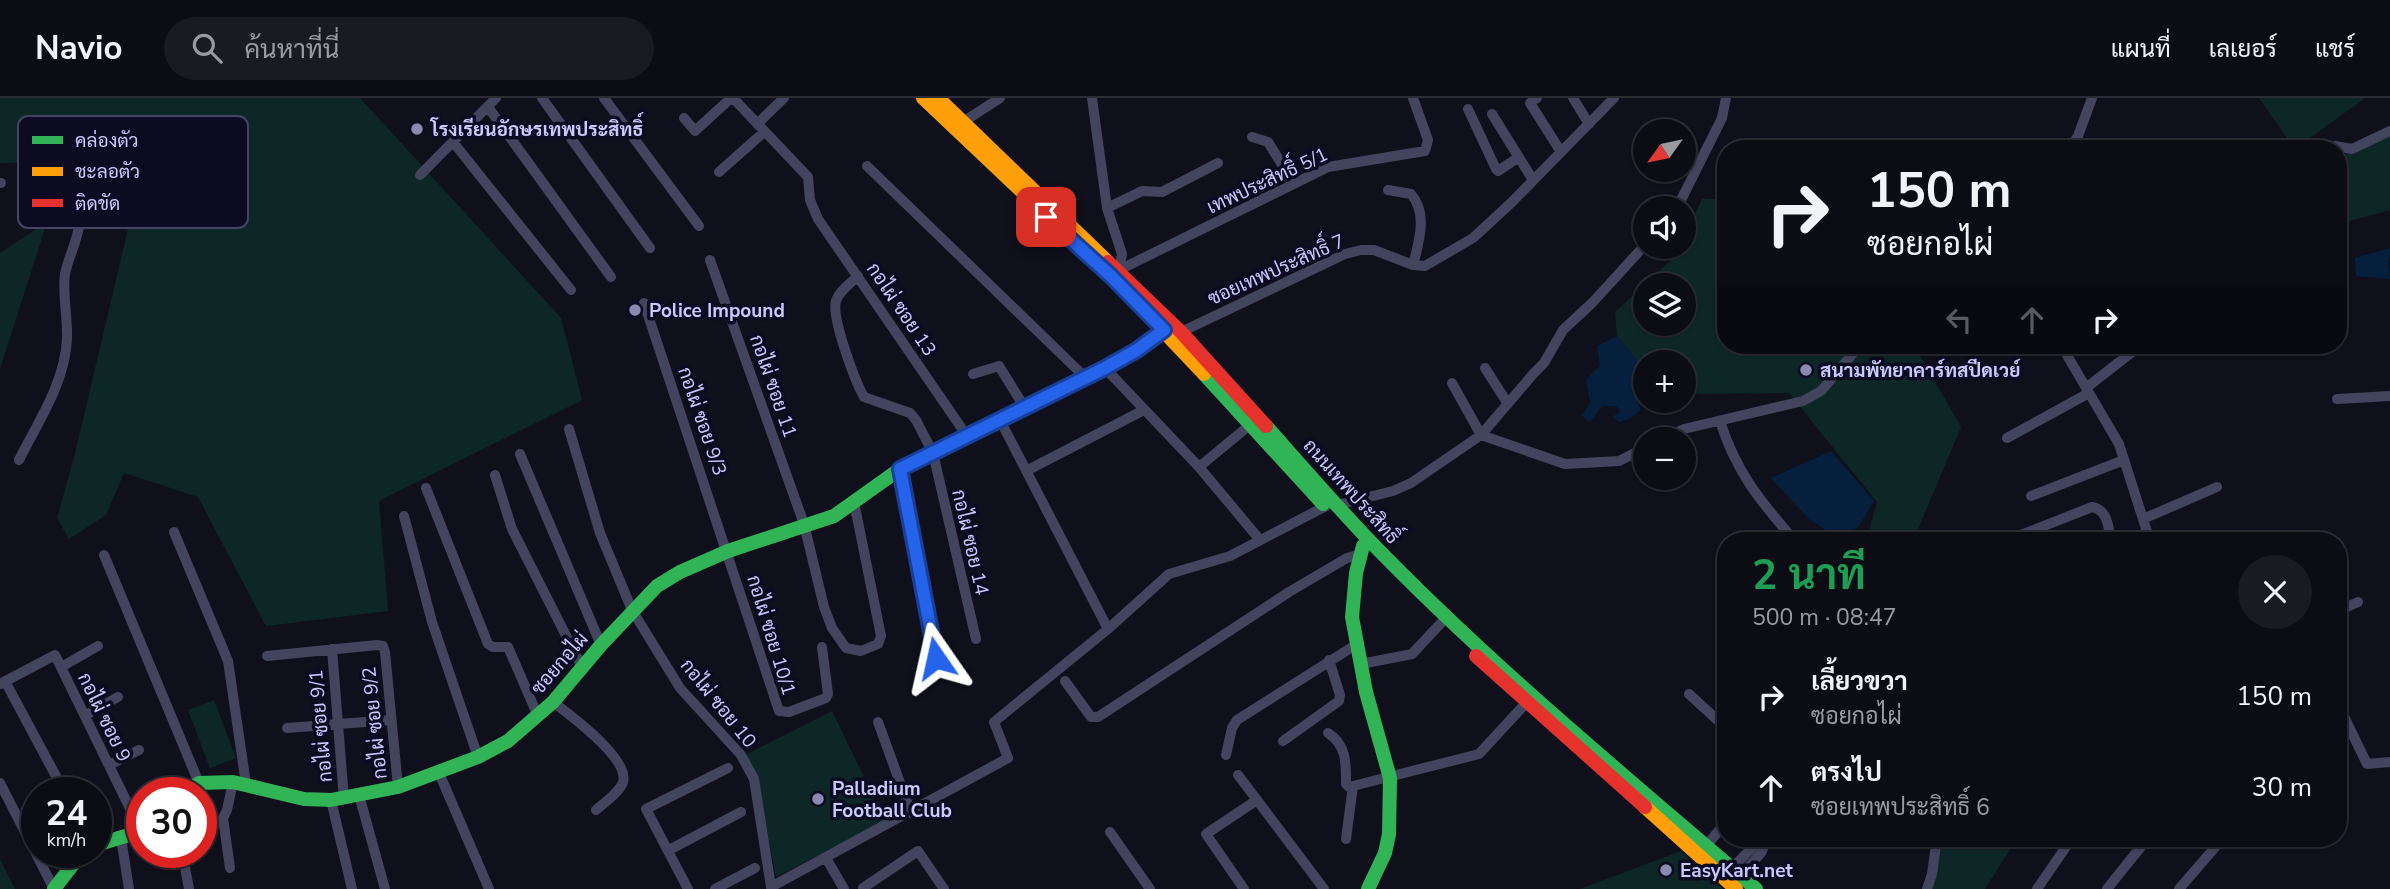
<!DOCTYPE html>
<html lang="th">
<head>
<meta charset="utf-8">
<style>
  body { margin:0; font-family:"Nunito Sans",Sarabun,sans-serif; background:#1a1a22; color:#f1f3f6; height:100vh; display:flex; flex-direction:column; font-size:26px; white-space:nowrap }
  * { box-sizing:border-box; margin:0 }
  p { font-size:23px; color:#9a9ba0 }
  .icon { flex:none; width:38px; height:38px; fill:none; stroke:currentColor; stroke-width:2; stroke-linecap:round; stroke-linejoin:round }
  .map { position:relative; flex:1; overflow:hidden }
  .side { position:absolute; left:1717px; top:434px; width:630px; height:315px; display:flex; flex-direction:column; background:#0c0c15; border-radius:28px; box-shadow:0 2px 5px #0004,0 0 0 2px #2c2c34 }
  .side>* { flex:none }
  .hud { position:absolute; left:1717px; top:42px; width:630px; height:214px; border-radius:28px; box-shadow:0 2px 5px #0004,0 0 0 2px #2c2c34; background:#0c0c15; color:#f1f3f6; overflow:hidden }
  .needle { width:46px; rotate:237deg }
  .fabs { position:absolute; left:1633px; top:21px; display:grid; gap:14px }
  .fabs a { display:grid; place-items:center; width:63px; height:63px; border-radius:50%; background:#0c0c15; box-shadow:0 2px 5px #0004,0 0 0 2px #2c2c34; font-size:35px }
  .speed { position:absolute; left:21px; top:679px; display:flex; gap:14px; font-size:35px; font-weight:700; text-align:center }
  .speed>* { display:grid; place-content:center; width:91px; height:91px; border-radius:50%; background:#0c0c15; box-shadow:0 2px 5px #0004,0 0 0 2px #2c2c34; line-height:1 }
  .speed small { font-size:18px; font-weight:400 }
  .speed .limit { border:10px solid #d22; background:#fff; color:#111 }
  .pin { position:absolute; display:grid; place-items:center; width:60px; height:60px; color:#fff; margin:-30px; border-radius:14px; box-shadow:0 4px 10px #0006 }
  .me { position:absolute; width:77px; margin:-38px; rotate:349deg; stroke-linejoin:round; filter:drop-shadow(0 0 5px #0008) }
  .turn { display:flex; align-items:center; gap:24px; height:147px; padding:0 35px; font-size:32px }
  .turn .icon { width:91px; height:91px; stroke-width:2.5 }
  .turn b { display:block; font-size:49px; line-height:60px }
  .lanes { display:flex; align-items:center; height:66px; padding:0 35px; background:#0003; justify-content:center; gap:35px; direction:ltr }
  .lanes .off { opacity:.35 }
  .round { display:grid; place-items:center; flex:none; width:74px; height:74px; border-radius:37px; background:#1a1a22 }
  .head { display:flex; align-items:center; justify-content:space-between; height:119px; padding:0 35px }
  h1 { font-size:42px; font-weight:700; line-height:52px; color:#1e9e55 }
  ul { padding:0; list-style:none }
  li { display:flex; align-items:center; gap:21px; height:91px; padding:0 35px }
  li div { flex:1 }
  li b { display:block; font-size:26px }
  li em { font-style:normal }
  header { display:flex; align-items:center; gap:42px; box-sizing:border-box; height:98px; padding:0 35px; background:#0c0c15; border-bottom:2px solid #2c2c34 }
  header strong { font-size:33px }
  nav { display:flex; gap:38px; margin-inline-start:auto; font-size:24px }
  .search { width:490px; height:63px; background:#1a1a22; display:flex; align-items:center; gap:18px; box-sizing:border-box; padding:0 24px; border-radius:38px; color:#9a9ba0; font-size:26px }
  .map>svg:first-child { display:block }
  .green { fill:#0d2726; fill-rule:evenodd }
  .water { fill:#051f3d }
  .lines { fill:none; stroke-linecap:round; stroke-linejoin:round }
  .street { stroke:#43455e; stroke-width:10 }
  .fast { stroke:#30b455; stroke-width:14 }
  .slow { stroke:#ff9f0a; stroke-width:14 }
  .jam { stroke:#e5322d; stroke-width:14 }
  .route-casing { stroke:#184099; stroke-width:18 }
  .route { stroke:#2563eb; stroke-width:12 }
  .poi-dot { fill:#8a89b0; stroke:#0c0b21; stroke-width:2.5 }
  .labels { text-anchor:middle; stroke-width:7; stroke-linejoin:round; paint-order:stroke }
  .poi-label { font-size:19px; font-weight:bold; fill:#cbcaff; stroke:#0c0b21; text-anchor:start }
  .street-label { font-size:19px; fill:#cbcaff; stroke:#0c0b21 }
  .key { fill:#0c0b21; stroke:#454464; stroke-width:2 }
  .key-label { font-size:19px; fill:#cbcaff }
</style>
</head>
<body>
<header>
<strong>Navio</strong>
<div class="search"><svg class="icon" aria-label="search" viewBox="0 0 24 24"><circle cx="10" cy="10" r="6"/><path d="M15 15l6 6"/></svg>ค้นหาที่นี่</div>
<nav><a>แผนที่</a><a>เลเยอร์</a><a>แชร์</a></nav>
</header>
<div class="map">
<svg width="2390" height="791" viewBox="0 0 2390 791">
  <rect width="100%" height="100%" fill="#10101c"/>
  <path class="green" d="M 0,0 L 360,0 L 561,220 L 582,302 L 379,403 L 388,513 L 266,528 L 198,399 L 124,375 L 106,417 L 69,441 L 57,420 L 74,360 L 140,80 L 210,80 L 49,64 L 0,65 Z
    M 2259,0 L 2365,0 L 2295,51 Z
    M 2390,36 L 2390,112 L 2338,126 L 2338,60 Z
    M 1702,101 L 1725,101 L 1726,247 L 1914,247 L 1961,329 L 1913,443 L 1866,443 L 1877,404 L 1789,295 L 1684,296 L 1684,264 L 1645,264 L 1645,272 L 1642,271 L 1617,238 L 1615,214 L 1673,160 L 1679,149 L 1684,149 L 1684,139 ZM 1645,187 L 1684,187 L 1684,226 L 1645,226 Z
    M 47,124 L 0,271 L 0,155 Z
    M 214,602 L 236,660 L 210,670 L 188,612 Z
    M 832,613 L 885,723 L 776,779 L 757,679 L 745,657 Z
    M 1943,740 L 2017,740 L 1985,791 L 1932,791 Z
    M 1681,753 L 1723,791 L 1580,791 Z
    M 0,761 L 15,791 L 0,791 Z"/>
  <path class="water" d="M 2390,150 L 2390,159 L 2388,160 L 2390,181 L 2356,178 L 2355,160 Z
    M 1617,238 L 1645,272 L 1645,303 L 1638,304 L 1640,312 L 1630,321 L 1619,324 L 1612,319 L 1620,314 L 1616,308 L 1602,308 L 1590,324 L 1582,318 L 1590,304 L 1586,281 L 1600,268 L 1597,248 Z
    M 1831,353 L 1874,403 L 1858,430 L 1849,433 L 1829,434 L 1809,421 L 1771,380 Z"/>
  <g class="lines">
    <path class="street" d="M 542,0 L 650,150
      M 604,0 L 699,128
      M 733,0 L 808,79 L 810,102 L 818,121 L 967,338
      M 1092,0 L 1107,110 L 1122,156 L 1119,172
      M 1537,0 L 1530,5 L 1561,54
      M 1573,0 L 1589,26
      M 488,9 L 611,179
      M 1468,11 L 1496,71 L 1498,73 L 1519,59
      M 1492,16 L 1533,82
      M 684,20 L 695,33 L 731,0
      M 963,24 L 1000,0
      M 757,26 L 784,0
      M 1252,39 L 1268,44 L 1294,86
      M 453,44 L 571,192
      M 2069,51 L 2078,38 L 2092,0
      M 2330,51 L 2335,48 L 2352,51 L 2390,33
      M 867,68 L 1086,280
      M 719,74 L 764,34
      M 420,77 L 496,0
      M 0,85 L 1,85
      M 1388,92 L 1411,96 C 1428,115 1419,144 1413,167
      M 1107,110 L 1142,93 L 1162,94 L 1218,65
      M 1677,110 L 1722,20 L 1726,0
      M 710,162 L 804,426 L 824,509 L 832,530 L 846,550 L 861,553 L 878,546 L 881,538 L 854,404
      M 1119,172 L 1328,69 L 1425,53 L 1428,42 L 1413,0
      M 858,178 C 851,185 839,193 836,203 C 831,219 855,283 864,299 L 910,315 L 916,322 L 933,355 L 976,541
      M 644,205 L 779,613 L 789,614 L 826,600 L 828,596 L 822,549
      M 1181,234 L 1345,156 L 1361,152 L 1374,152 L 1413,167 L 1425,168 L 1473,140 L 1511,105 L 1614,0
      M 2061,247 L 2119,346 L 2150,443
      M 1105,270 L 1199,369 L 1260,442
      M 1485,270 L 1508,306
      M 973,276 L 999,268 L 1025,310
      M 1452,285 L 1481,337
      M 2086,290 L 2141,247
      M 2337,301 L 2390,298
      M 1000,322 L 1108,531
      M 1720,323 C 1736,374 1760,403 1795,443
      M 569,331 L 600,435 L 632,512 L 680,590 L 741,657 L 754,681 L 771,789 L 1008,660 L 994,624 L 1108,531 L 1169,476 L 1230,458 L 1326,408
      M 1481,337 L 1565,366 L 1619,363 L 1645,350
      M 2007,340 L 2089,295
      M 1663,341 L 1684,331 L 1803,303 L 1821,293 L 1860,247
      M 933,355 C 1011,317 1095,284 1164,232
      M 520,356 L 601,547
      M 19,362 C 38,324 65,285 67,241 C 68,222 62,192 65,176 C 69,154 86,130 76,108
      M 1199,369 L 1251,326
      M 900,371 L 936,560
      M 1026,373 L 1144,312
      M 495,377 L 512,431 L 582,569
      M 426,390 L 488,546 L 493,549 L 508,549 L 538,618
      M 2031,398 L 2124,362
      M 1337,407 L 1393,393 L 1411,385 L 1481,337 L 1534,275 L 1544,265 L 1563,232 L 1593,204 L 1645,147
      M 404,418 L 432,524 L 478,659
      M 2143,421 L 2217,389
      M 174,434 L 228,563 L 246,686
      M 2006,443 L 2092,409 C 2108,412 2108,428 2111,443
      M 104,457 L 199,685
      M 2338,513 L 2358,504
      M 332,551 L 344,701
      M 267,558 L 377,547 L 383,548 L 385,554 L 398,689
      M 1361,566 L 1412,556 L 1441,525
      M 61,569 L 98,548
      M 5,583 L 65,695
      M 1065,583 L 1091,619 L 1098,619 L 1289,494 L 1347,460 L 1361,456
      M 0,586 L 55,557 L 141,733
      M 1689,596 L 1726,630
      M 553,604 C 570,617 630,661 623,684 C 620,694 604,705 596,712
      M 2338,606 L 2367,666 L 2390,664
      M 86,617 L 118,599
      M 878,624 L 911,715
      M 287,630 L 391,622
      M 1328,635 C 1347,647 1346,666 1346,686 L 1349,689 L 1353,688 L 1479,656 L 1526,605
      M 1283,643 L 1339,603 L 1340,597 L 1329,562
      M 1226,657 L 1232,630 L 1237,622 L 1357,546
      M 109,667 L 139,652
      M 439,675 L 489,791
      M 1238,677 L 1257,702
      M 0,685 L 54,791
      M 359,697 L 385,791
      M 331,702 L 352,791
      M 1110,734 L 1150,791
      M 121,740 L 129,791
      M 1346,741 L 1353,688
      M 1707,747 L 1726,724
      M 669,752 L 741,714
      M 182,754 L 189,791
      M 826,760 L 844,791
      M 1733,769 L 1754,748 L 1767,741
      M 230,770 L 223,720 L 227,712 L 233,684
      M 1741,777 L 1761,755 L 1768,740
      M 863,790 L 918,753 L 944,791
      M 688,791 L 646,711 L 728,670
      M 715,791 L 755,770
      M 1244,791 L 1206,736 L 1257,702 L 1324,791
      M 1927,791 L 1932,776 L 1937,740
      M 2037,791 L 2072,740
      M 2107,791 L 2148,740
      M 2179,791 L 2223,740"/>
    <path class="fast" d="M 1204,276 L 1323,406
      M 1266,328 C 1299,365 1332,403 1366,439 C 1487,565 1624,677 1756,791
      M 186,695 L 199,685 L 233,684 L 304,701 L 331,702 L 398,689 L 478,659 L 508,643 L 553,604 L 601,547 L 657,488 L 680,474 L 728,453 L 834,418 L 900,371 L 933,355
      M 96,747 L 142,733
      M 54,791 L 74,765 L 86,754
      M 1368,791 L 1385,755 L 1389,736 L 1390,680 L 1366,594 L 1352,519 L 1356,475 L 1363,448 L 1369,442"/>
    <path class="slow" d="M 923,0 L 1111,178 L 1204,276
      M 938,0 L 1108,164
      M 1645,709 L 1736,791"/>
    <path class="jam" d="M 1108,164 L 1181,234 L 1266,328
      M 1476,558 L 1645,709"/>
  </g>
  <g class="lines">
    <defs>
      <path id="route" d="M 936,560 L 900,371 L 1105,270 L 1137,252 L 1164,232 L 1111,178 L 1046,119"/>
    </defs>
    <use href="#route" class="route-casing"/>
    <use href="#route" class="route"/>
  </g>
  <g class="poi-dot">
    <circle cx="417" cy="31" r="7"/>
    <circle cx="635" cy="212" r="7"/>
    <circle cx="1806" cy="272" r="7"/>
    <circle cx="818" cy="701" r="7"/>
    <circle cx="1666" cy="772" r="7"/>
  </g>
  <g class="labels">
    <g class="poi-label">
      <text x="431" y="38">โรงเรียนอักษรเทพประสิทธิ์</text>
      <text x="649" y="219">Police Impound</text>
      <text x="1820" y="279">สนามพัทยาคาร์ทสปีดเวย์</text>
      <text x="832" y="697">Palladium<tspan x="832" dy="22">Football Club</tspan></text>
      <text x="1680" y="779">EasyKart.net</text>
    </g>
    <g class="street-label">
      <text transform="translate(1267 82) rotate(-25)" y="7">เทพประสิทธิ์ 5/1</text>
      <text transform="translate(1276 171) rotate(-24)" y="7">ซอยเทพประสิทธิ์ 7</text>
      <text transform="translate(902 211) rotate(56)" y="7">กอไผ่ ซอย 13</text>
      <text transform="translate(774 288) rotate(71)" y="7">กอไผ่ ซอย 11</text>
      <text transform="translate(703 323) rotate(71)" y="7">กอไผ่ ซอย 9/3</text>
      <text transform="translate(1352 393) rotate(48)" y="7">ถนนเทพประสิทธิ์</text>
      <text transform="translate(971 444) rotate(77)" y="7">กอไผ่ ซอย 14</text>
      <text transform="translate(772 537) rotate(73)" y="7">กอไผ่ ซอย 10/1</text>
      <text transform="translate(559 565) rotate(-49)" y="7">ซอยกอไผ่</text>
      <text transform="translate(719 605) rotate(51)" y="7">กอไผ่ ซอย 10</text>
      <text transform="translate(105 619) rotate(64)" y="7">กอไผ่ ซอย 9</text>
      <text transform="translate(374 625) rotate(-96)" y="7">กอไผ่ ซอย 9/2</text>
      <text transform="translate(320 628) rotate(-95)" y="7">กอไผ่ ซอย 9/1</text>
    </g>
  </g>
  <rect x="18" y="18" width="230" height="112" rx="10" class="key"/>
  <rect x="32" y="38" width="31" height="8" fill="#30b455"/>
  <rect x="32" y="69" width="31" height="9" fill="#ff9f0a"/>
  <rect x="32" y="101" width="31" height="8" fill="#e5322d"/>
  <g class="key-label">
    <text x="75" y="49">คล่องตัว</text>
    <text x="75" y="80">ชะลอตัว</text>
    <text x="75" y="112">ติดขัด</text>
  </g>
</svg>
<div class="fabs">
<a><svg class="needle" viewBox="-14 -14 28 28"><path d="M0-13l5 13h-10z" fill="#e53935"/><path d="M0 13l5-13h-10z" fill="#9a9ba0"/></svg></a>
<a><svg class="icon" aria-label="sound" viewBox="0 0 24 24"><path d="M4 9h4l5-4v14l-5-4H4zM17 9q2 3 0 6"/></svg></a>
<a><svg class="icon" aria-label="layers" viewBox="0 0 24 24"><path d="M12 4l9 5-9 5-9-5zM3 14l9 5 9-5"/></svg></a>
<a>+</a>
<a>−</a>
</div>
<div class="speed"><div>24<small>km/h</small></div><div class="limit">30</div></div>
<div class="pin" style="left:1046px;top:119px;background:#d93025"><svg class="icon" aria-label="arrive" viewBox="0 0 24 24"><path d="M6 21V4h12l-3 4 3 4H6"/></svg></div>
<svg class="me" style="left:936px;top:560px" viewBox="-20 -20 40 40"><path d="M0-17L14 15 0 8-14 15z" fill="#2563eb" stroke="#fff" stroke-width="4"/></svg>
<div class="hud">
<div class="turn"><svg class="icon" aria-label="right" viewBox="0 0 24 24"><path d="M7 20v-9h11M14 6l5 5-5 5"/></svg><div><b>150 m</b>ซอยกอไผ่</div></div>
<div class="lanes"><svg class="icon off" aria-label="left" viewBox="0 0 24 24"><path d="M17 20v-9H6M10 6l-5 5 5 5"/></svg><svg class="icon off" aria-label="ahead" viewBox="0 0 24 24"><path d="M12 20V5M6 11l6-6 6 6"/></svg><svg class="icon" aria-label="right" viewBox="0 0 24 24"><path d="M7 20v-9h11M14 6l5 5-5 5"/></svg></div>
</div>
<section class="side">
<div class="head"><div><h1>2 นาที</h1><p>500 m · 08:47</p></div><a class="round"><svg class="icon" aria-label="close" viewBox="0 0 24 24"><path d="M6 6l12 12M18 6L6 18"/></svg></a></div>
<ul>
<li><svg class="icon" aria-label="right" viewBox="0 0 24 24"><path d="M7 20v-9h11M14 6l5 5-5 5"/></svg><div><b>เลี้ยวขวา</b><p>ซอยกอไผ่</p></div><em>150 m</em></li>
<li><svg class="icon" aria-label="ahead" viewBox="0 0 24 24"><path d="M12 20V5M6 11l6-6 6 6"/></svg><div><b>ตรงไป</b><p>ซอยเทพประสิทธิ์ 6</p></div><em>30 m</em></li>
</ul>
</section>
</div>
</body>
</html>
